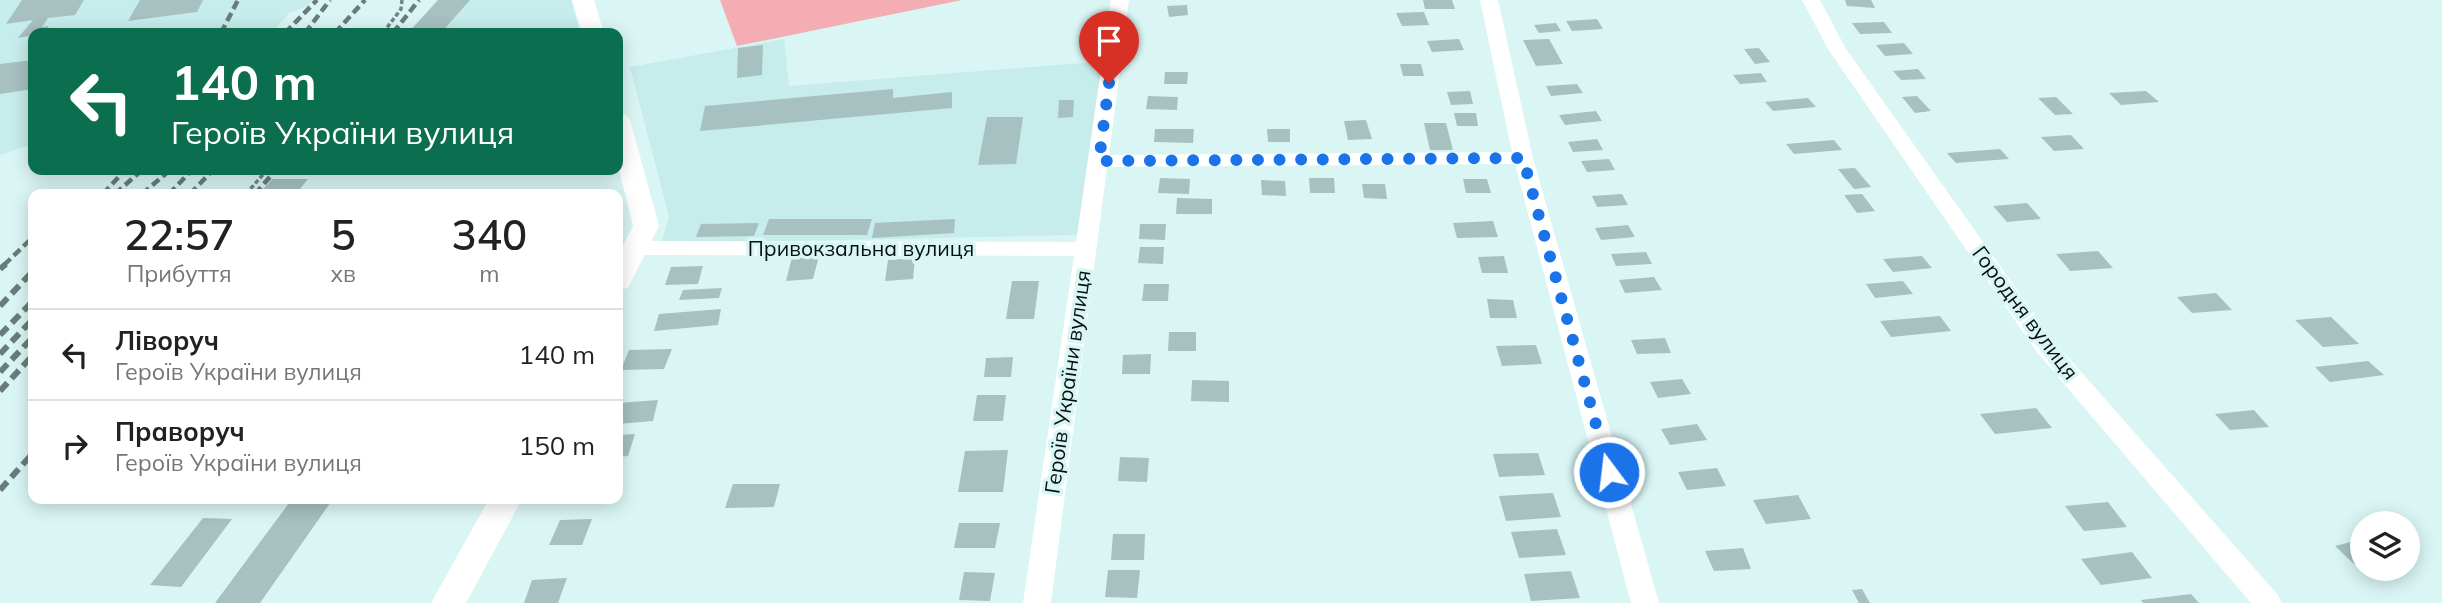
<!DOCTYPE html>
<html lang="uk">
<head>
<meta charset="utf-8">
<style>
  body { margin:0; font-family:Mulish,sans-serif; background:#f6f6f6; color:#222; height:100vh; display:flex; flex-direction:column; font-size:26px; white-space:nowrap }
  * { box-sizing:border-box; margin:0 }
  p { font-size:23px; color:#767676 }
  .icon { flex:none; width:38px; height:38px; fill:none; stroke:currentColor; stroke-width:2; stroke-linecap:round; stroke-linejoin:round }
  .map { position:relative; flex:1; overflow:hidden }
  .side { position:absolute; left:28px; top:189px; width:595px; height:315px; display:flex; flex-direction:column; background:#fff; border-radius:14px; box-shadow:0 4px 18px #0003 }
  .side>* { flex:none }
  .guide { position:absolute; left:28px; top:28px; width:595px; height:147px; border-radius:14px; box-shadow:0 4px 18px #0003; background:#0b6e4f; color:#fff; overflow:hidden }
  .controls { position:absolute; left:2350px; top:511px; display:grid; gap:14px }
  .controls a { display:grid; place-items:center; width:70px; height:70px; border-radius:50%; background:#fff; box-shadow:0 4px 18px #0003; font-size:35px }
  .pin { position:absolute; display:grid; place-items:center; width:60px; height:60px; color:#fff; margin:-72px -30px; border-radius:50% 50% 50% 0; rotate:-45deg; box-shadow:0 0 7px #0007 }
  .pin .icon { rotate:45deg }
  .me { position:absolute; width:77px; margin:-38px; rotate:345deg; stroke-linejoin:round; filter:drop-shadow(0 0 5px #0008) }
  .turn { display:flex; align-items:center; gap:24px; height:147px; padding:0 28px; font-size:32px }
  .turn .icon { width:91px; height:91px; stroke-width:2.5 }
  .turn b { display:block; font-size:49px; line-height:60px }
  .eta { display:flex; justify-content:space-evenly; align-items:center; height:119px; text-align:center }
  .eta b { font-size:42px; font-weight:600; line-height:49px }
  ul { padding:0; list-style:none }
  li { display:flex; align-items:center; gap:21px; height:91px; padding:0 28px; border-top:2px solid #e0e0e0 }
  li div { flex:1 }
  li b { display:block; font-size:26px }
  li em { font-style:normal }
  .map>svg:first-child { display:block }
  .built { fill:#c6eceb }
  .green { fill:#f3adb3 }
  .building { fill:#a6c1c0 }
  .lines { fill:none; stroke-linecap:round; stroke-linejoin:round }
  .path { stroke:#718584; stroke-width:3.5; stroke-dasharray:4.5 2.5; stroke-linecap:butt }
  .minor { fill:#fff; fill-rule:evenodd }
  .tertiary { fill:#fff; fill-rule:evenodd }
  .rail-far1 { stroke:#697c7b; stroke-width:4.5; stroke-dasharray:9 4.5; stroke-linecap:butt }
  .rail { stroke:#697c7b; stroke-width:6; stroke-dasharray:11 6; stroke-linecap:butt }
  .route { stroke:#1a73e8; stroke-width:12; stroke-dasharray:0 21.6 }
  .labels { text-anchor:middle; stroke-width:7; stroke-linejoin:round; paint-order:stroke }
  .street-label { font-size:21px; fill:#061010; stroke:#d9f6f5 }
</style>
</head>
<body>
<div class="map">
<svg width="2442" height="603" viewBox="0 0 2442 603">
  <rect width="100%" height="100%" fill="#d9f6f5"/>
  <path class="built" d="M 0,0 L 312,0 L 308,6 L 289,13 L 272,33 L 33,33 L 33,144 L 0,155 Z
    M 438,0 L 571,0 L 580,33 L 408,33 Z
    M 784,39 L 789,86 L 1107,61 L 1078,235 L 661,244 L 669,217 L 630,67 Z"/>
  <path class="green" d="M 720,0 L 962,0 L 737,46 Z"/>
  <path class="building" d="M 22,0 L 84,0 L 75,15 L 48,18 L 42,27 L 49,26 L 44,33 L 18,38 L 33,20 L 6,24 Z
    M 140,0 L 203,0 L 197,12 L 128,21 Z
    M 438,0 L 470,0 L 441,33 L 408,33 Z
    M 1423,0 L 1452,0 L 1455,9 L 1425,9 Z
    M 1845,0 L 1871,0 L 1875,8 L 1847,6 Z
    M 1187,5 L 1188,15 L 1169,17 L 1167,6 Z
    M 1424,12 L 1429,25 L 1402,26 L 1396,13 Z
    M 1597,19 L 1603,29 L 1572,31 L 1566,21 Z
    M 1884,22 L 1892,33 L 1860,34 L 1852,23 Z
    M 1556,23 L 1561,31 L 1539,33 L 1534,25 Z
    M 1459,39 L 1464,50 L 1432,52 L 1427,41 Z
    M 1549,39 L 1563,64 L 1536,66 L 1523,40 Z
    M 1904,43 L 1913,54 L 1885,56 L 1876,45 Z
    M 763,45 L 762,75 L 737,78 L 738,48 Z
    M 1759,48 L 1770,62 L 1755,64 L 1744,49 Z
    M 33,60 L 33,89 L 0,94 L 0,64 Z
    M 1400,64 L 1421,64 L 1424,76 L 1403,76 Z
    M 1918,69 L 1926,79 L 1901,80 L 1893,71 Z
    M 1165,72 L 1188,72 L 1187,84 L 1164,84 Z
    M 1761,73 L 1767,82 L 1740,84 L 1733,75 Z
    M 1577,84 L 1583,93 L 1551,96 L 1546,86 Z
    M 893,89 L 893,98 L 952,92 L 952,108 L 700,131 L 705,106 Z
    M 1470,91 L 1473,104 L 1451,105 L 1447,92 Z
    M 2146,91 L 2159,102 L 2121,105 L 2109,93 Z
    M 1148,96 L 1178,97 L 1177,110 L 1146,109 Z
    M 1917,96 L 1931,111 L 1915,113 L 1902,97 Z
    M 2056,97 L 2073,114 L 2055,115 L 2038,98 Z
    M 1808,98 L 1816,107 L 1773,111 L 1765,102 Z
    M 1059,100 L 1074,100 L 1073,117 L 1058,118 Z
    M 1596,111 L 1602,121 L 1565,125 L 1559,115 Z
    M 1454,113 L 1476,113 L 1478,126 L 1457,126 Z
    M 987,117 L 1023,117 L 1016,164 L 978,165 Z
    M 1366,120 L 1372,139 L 1348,140 L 1344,121 Z
    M 1424,123 L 1446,123 L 1453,150 L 1430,150 Z
    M 1155,129 L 1194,129 L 1193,143 L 1154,142 Z
    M 1267,129 L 1290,129 L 1290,142 L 1268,142 Z
    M 2071,135 L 2084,149 L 2054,151 L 2041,137 Z
    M 1597,139 L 1603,150 L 1573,152 L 1568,142 Z
    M 1834,140 L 1842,150 L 1794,154 L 1786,144 Z
    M 2000,149 L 2009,159 L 1956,163 L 1947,153 Z
    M 1609,159 L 1615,170 L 1587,172 L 1581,161 Z
    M 1855,168 L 1871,187 L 1854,189 L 1838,169 Z
    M 1160,178 L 1190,179 L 1189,194 L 1158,193 Z
    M 1309,178 L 1334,178 L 1335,193 L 1310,193 Z
    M 272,179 L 308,179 L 296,194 L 259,194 Z
    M 1463,179 L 1487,179 L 1491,193 L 1466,193 Z
    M 1261,180 L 1285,181 L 1286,196 L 1262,195 Z
    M 1362,184 L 1385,184 L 1387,199 L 1364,198 Z
    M 1622,194 L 1628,205 L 1597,207 L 1592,196 Z
    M 1862,194 L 1875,211 L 1857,213 L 1844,195 Z
    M 1177,198 L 1212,199 L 1212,214 L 1176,214 Z
    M 2027,203 L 2041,219 L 2007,222 L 1993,206 Z
    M 769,219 L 872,219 L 867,235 L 763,235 Z
    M 955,219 L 954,233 L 872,238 L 875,223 Z
    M 1493,221 L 1498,237 L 1457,238 L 1453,223 Z
    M 759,223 L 754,236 L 696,237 L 701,224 Z
    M 1140,224 L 1166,224 L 1165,240 L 1139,239 Z
    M 1628,225 L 1635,237 L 1601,240 L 1595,228 Z
    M 1140,247 L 1164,247 L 1163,264 L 1138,263 Z
    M 2098,251 L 2113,268 L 2070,271 L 2056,254 Z
    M 1646,252 L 1652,264 L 1616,266 L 1611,254 Z
    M 819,256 L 813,279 L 786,281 L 792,257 Z
    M 1504,256 L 1508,273 L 1482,273 L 1478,257 Z
    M 1922,256 L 1932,268 L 1893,272 L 1883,259 Z
    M 915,258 L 913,279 L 885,281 L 888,260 Z
    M 703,266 L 698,284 L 665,285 L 671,267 Z
    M 1654,277 L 1662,290 L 1625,293 L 1619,280 Z
    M 1012,281 L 1039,281 L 1034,319 L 1006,319 Z
    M 1903,281 L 1913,294 L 1875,298 L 1866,284 Z
    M 1144,284 L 1169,284 L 1168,301 L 1142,301 Z
    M 722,288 L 719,298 L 679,300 L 683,290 Z
    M 2216,293 L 2232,310 L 2192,313 L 2177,297 Z
    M 1487,299 L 1513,300 L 1517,318 L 1490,318 Z
    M 721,309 L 718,325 L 654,331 L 659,314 Z
    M 1940,316 L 1951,331 L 1891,337 L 1880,321 Z
    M 2331,317 L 2359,344 L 2323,347 L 2295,320 Z
    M 1169,332 L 1196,332 L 1196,351 L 1168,351 Z
    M 1665,338 L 1671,353 L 1637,354 L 1631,340 Z
    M 1536,345 L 1542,364 L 1502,366 L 1496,346 Z
    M 672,349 L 664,369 L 621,370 L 629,350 Z
    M 1151,354 L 1150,374 L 1122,374 L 1123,355 Z
    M 1013,357 L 1011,377 L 984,377 L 986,358 Z
    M 2368,361 L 2384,375 L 2330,382 L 2315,367 Z
    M 1682,379 L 1691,394 L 1658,398 L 1650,382 Z
    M 1192,380 L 1229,381 L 1229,402 L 1191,401 Z
    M 977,395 L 1006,395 L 1003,421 L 973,421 Z
    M 658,400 L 653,421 L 618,424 L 618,403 Z
    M 2036,408 L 2052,428 L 1995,434 L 1980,414 Z
    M 2254,410 L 2269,427 L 2230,430 L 2215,414 Z
    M 1697,424 L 1707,440 L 1670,445 L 1661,429 Z
    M 635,434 L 628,456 L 618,457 L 618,435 Z
    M 1008,450 L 1003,492 L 958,492 L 965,451 Z
    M 1538,453 L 1545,475 L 1499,477 L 1493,454 Z
    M 1120,457 L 1149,458 L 1147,482 L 1118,481 Z
    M 1717,468 L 1726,486 L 1687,490 L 1678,472 Z
    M 733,484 L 780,484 L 774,507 L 725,508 Z
    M 1553,493 L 1561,517 L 1506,521 L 1499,496 Z
    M 1798,495 L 1811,519 L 1766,524 L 1753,500 Z
    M 292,499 L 333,499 L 260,603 L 215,603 Z
    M 2108,502 L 2127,527 L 2084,531 L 2065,506 Z
    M 203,518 L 232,519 L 181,587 L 150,585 Z
    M 592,519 L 582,545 L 549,545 L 560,520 Z
    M 959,523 L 1000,523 L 995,548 L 954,548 Z
    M 1557,529 L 1566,555 L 1519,558 L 1511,532 Z
    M 1113,534 L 1145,534 L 1144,560 L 1111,560 Z
    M 2362,539 L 2362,562 L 2354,564 L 2335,546 Z
    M 1743,548 L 1751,569 L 1714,571 L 1705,551 Z
    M 2132,552 L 2152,578 L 2101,585 L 2081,559 Z
    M 1108,570 L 1140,570 L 1137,598 L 1105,597 Z
    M 1571,571 L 1580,598 L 1531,601 L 1524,574 Z
    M 964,572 L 995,573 L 990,601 L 959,600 Z
    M 567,578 L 558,603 L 524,603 L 532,580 Z
    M 1862,589 L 1870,603 L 1859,603 L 1852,590 Z
    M 2191,594 L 2199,603 L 2143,603 L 2141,600 Z"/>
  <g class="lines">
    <path class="path" d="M 383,33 L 401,9 L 402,0
      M 246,194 L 267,170"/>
    <path class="minor" d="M 1111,0 L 1129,0 L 1109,155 L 1512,152 L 1480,0 L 1498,0 L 1533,158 L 1659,603 L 1631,603 L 1515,164 L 1107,167 L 1051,603 L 1023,603 L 1074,256 L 635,255 L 627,253 L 624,248 L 627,243 L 635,241 L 1076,242 Z
      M 1802,0 L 1820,0 L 1846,49 L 2052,339 L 2278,595 L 2282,603 L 2251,603 L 2036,351 L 1828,49 Z"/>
    <path class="tertiary" d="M 572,0 L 594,0 L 604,33 L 582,33 Z
      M 618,113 L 626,115 L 630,120 L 659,226 L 628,288 L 618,290 L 618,255 L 633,226 L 618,166 Z
      M 489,499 L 522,499 L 466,603 L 431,603 Z"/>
    <path class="rail-far1" d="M 221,33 L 238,0
      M 285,33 L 317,0
      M 305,33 L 330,0
      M 335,33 L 365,0
      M 393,33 L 419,0
      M 103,194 L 125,170
      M 115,194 L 142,170
      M 142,194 L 170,170
      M 169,194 L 192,170
      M 190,194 L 213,170
      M 255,194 L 276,170
      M 4,265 L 33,237"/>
    <path class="rail" d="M 0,269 L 6,264
      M 0,306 L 33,271
      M 0,335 L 33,301
      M 0,354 L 33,319
      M 0,372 L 33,337
      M 0,391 L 33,355
      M 0,490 L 33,453"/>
  </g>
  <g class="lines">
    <path class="route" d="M 1109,83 L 1099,161 L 1523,158 L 1609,472"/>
  </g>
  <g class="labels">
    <g class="street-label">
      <text x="861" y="256">Привокзальна вулиця</text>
      <text transform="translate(2025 313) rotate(53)" y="7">Городня вулиця</text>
      <text transform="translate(1068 382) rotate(-82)" y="7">Героїв України вулиця</text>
    </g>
  </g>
</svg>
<div class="controls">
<a><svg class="icon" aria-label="layers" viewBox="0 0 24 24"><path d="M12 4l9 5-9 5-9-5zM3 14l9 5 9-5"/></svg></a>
</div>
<div class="pin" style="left:1109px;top:83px;background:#d93025"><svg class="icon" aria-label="arrive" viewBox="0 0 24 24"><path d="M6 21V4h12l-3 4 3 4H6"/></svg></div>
<svg class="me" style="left:1609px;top:472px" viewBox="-20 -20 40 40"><circle r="17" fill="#1a73e8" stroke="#fff" stroke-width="3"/><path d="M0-11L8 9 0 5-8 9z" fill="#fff"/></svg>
<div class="guide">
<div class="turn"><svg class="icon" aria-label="left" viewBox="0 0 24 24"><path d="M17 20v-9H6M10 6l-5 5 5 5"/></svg><div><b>140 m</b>Героїв України вулиця</div></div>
</div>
<section class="side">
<div class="eta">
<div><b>22:57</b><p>Прибуття</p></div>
<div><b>5</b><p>хв</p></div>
<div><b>340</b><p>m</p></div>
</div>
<ul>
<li><svg class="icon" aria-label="left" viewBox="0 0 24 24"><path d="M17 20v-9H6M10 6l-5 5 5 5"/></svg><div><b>Ліворуч</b><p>Героїв України вулиця</p></div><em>140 m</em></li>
<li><svg class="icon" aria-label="right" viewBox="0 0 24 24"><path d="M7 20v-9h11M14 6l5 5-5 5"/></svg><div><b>Праворуч</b><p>Героїв України вулиця</p></div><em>150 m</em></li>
</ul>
</section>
</div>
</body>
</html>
